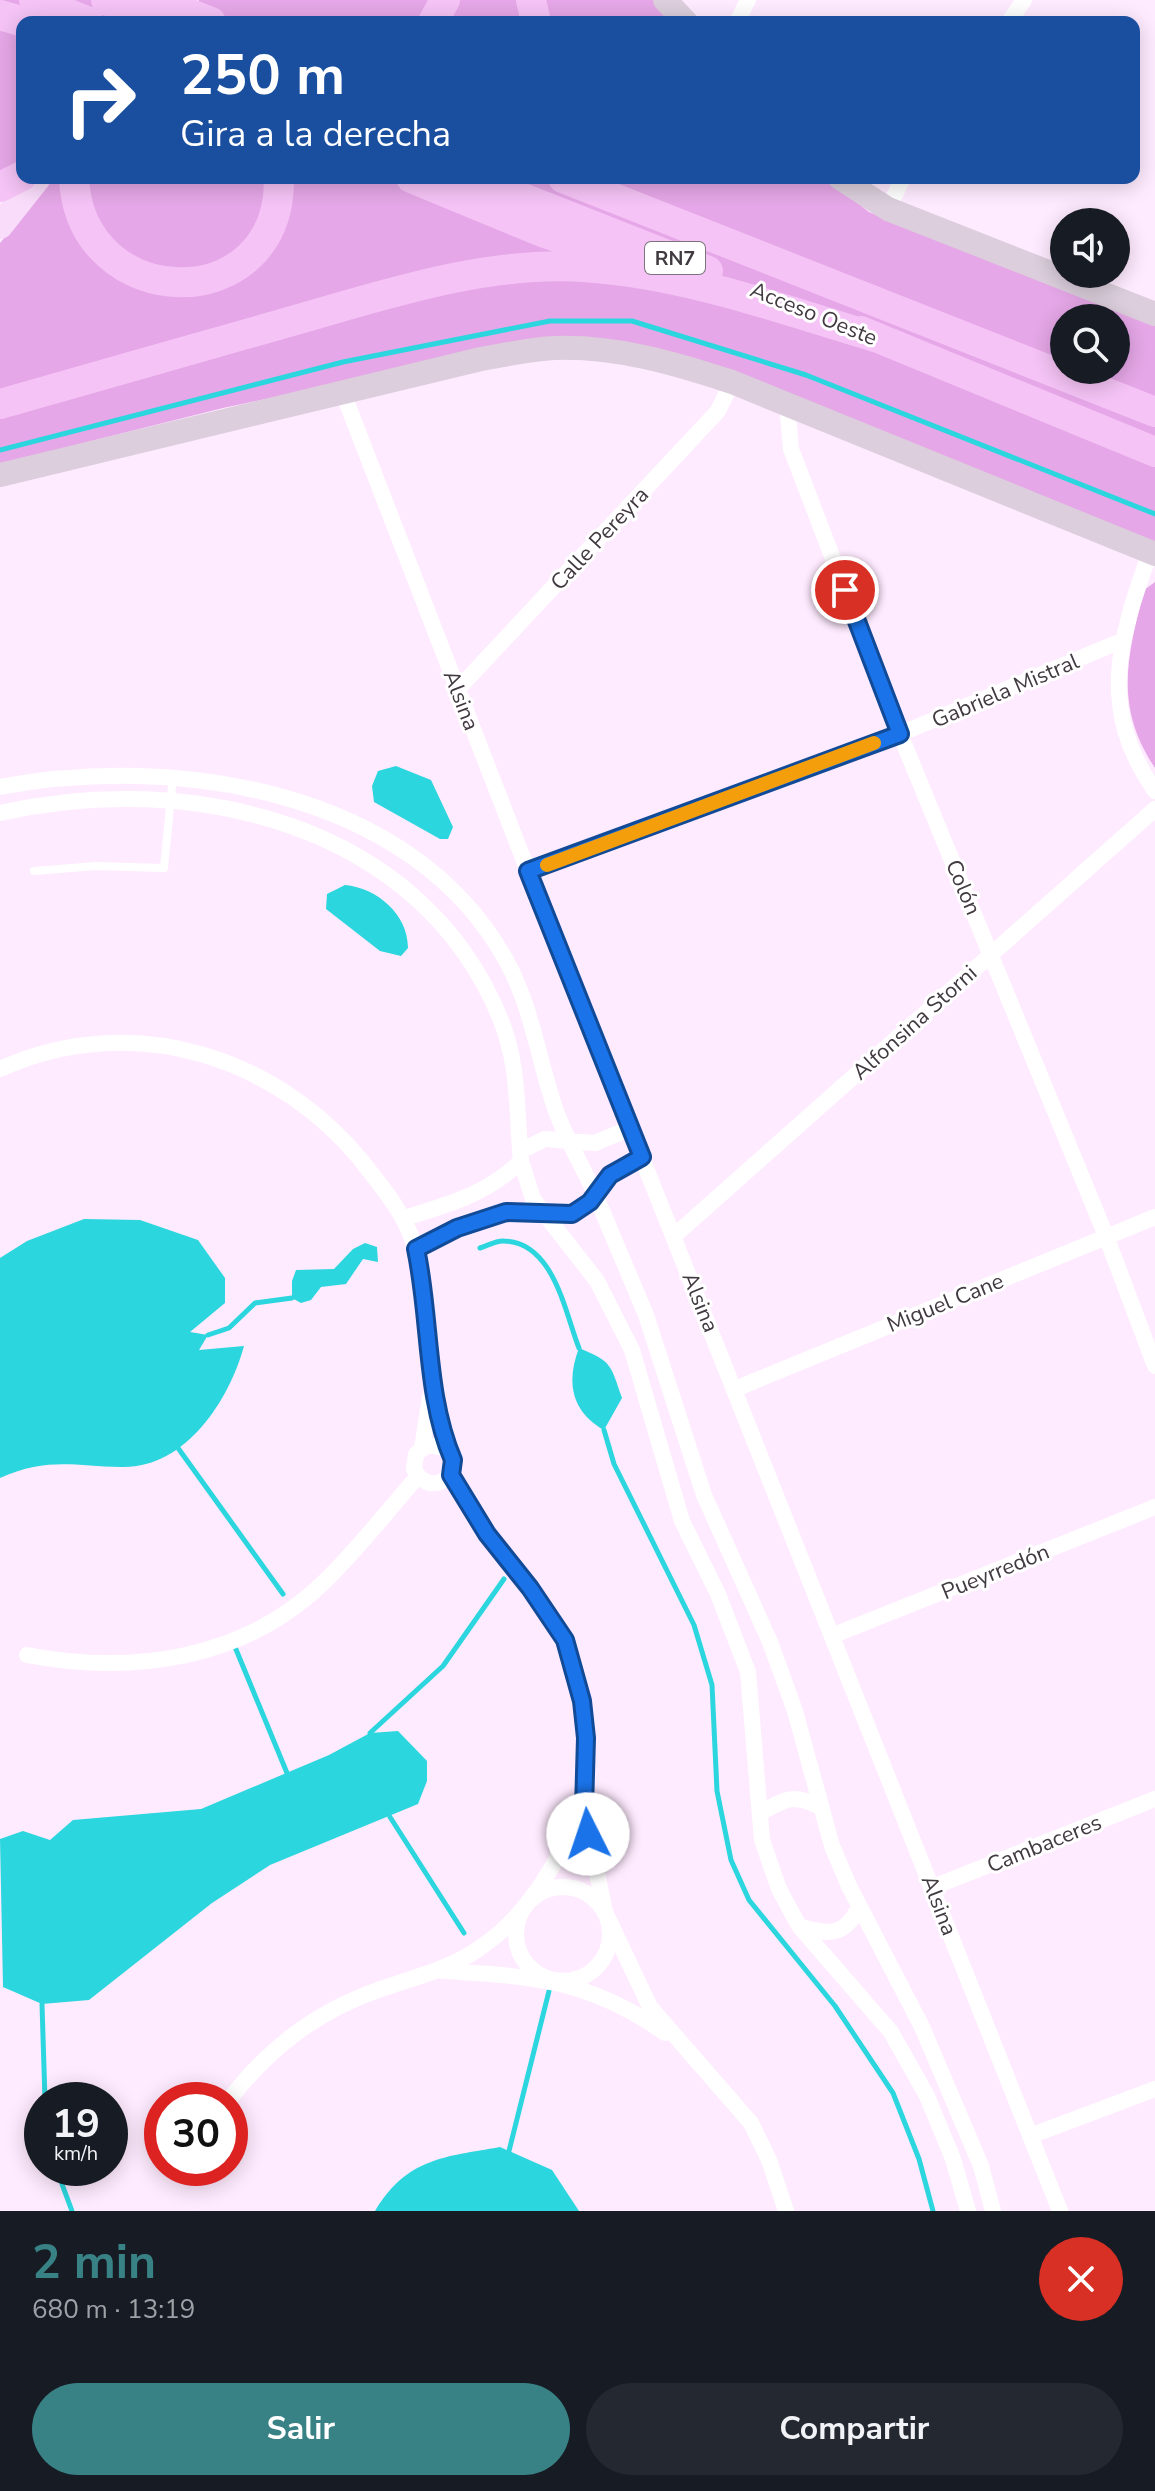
<!DOCTYPE html>
<html lang="es">
<head>
<meta charset="utf-8">
<style>
  body { margin:0; font-family:"Nunito Sans",sans-serif; background:#242831; color:#f1f3f6; height:100vh; display:flex; flex-direction:column; font-size:30px; white-space:nowrap }
  * { box-sizing:border-box; margin:0 }
  p { font-size:26px; color:#9ea1a6 }
  .icon { flex:none; width:44px; height:44px; fill:none; stroke:currentColor; stroke-width:2; stroke-linecap:round; stroke-linejoin:round }
  .map { position:relative; height:2211px; overflow:hidden }
  .details { display:flex; flex-direction:column; background:#171b24; flex:1 }
  .details>* { flex:none }
  .hud { position:absolute; left:16px; top:16px; width:1124px; height:168px; border-radius:16px; box-shadow:0 4px 20px #0003; background:#1a4fa0; color:#fff; overflow:hidden }
  .fabs { position:absolute; left:1050px; top:208px; display:grid; gap:16px }
  .fabs a { display:grid; place-items:center; width:80px; height:80px; border-radius:50%; background:#171b24; box-shadow:0 4px 20px #0003; font-size:40px }
  .speed { position:absolute; left:24px; top:2082px; display:flex; gap:16px; font-size:40px; font-weight:700; text-align:center }
  .speed>* { display:grid; place-content:center; width:104px; height:104px; border-radius:50%; background:#171b24; box-shadow:0 4px 20px #0003; line-height:1 }
  .speed small { font-size:20px; font-weight:400 }
  .speed .limit { border:12px solid #d22; background:#fff; color:#111 }
  .pin { position:absolute; display:grid; place-items:center; width:68px; height:68px; color:#fff; margin:-34px; border:4px solid #fff; border-radius:50%; box-shadow:0 2px 8px #0007 }
  .me { position:absolute; width:88px; margin:-44px; rotate:356deg; stroke-linejoin:round; filter:drop-shadow(0 0 6px #0008) }
  .turn { display:flex; align-items:center; gap:28px; height:168px; padding:0 32px; font-size:36px }
  .turn .icon { width:104px; height:104px; stroke-width:2.5 }
  .turn b { display:block; font-size:56px; line-height:68px }
  .round { display:grid; place-items:center; flex:none; width:84px; height:84px; border-radius:42px; background:#242831 }
  .summary { display:flex; align-items:center; justify-content:space-between; height:136px; padding:0 32px }
  h1 { font-size:48px; font-weight:700; line-height:60px; color:#388184 }
  .cta { display:flex; gap:16px; margin-top:auto; padding:16px 32px }
  .cta a { flex:1; height:92px; border-radius:48px; background:#388184; color:#fff; font-size:32px; font-weight:700; line-height:92px; text-align:center }
  .cta a+a { background:#242831; color:#f1f3f6 }
  .map>svg:first-child { display:block }
  .green { fill:#e5a7e7; fill-rule:evenodd }
  .water { fill:#2cd6de }
  .lines { fill:none; stroke-linecap:round; stroke-linejoin:round }
  .stream { stroke:#2cd6de; stroke-width:5 }
  .lane { stroke:#fff; stroke-width:8 }
  .street { stroke:#fff; stroke-width:16 }
  .secondary { stroke:#dccedc; stroke-width:24 }
  .primary { stroke:#f9dbfa; stroke-width:26 }
  .highway { stroke:#f5c3f6; stroke-width:30 }
  .route-casing { stroke:#114b97; stroke-width:20 }
  .route { stroke:#1a73e8; stroke-width:14 }
  .slow { stroke:#f59e0b; stroke-width:14 }
  .labels { text-anchor:middle; stroke-width:6; stroke-linejoin:round; paint-order:stroke }
  .shield { fill:#fff; stroke:#7a757a; stroke-width:2 }
  .shield-label { font-size:20px; font-weight:bold; fill:#413a41 }
  .street-label { font-size:22px; fill:#413a41; stroke:#fff }
</style>
</head>
<body>
<div class="map">
<svg width="1155" height="2211" viewBox="0 0 1155 2211">
  <rect width="100%" height="100%" fill="#ffebff"/>
  <path class="green" d="M 0,0 L 158,0 L 140,22 L 22,22 L 22,166 L 0,193 Z
    M 199,0 L 654,0 L 673,22 L 181,22 Z
    M 54,178 L 826,178 L 869,212 L 1155,326 L 1155,543 L 697,361 L 520,345 L 223,408 L 0,464 L 0,243 ZM 1064,318 L 1116,318 L 1116,370 L 1064,370 Z
    M 1155,582 L 1155,768 C 1114,706 1127,658 1144,590 Z"/>
  <path class="water" d="M 396,766 L 431,780 L 453,827 L 448,839 L 440,839 L 374,802 L 372,786 L 378,771 Z
    M 345,885 C 377,888 408,914 408,948 L 401,956 L 380,951 L 326,909 L 327,894 Z
    M 84,1219 L 140,1220 L 198,1240 L 225,1278 L 225,1303 L 190,1332 L 208,1335 L 199,1350 L 244,1346 C 229,1401 185,1469 121,1467 C 73,1466 47,1457 0,1478 L 0,1258 L 27,1241 Z
    M 365,1243 L 377,1247 L 378,1262 L 363,1259 L 346,1284 L 321,1287 L 311,1300 L 301,1303 L 292,1298 L 292,1281 L 296,1270 L 334,1269 L 353,1249 Z
    M 579,1348 C 612,1362 610,1363 622,1398 L 604,1430 C 571,1411 566,1382 579,1348 Z
    M 398,1731 L 427,1761 L 427,1781 L 418,1804 L 270,1865 L 212,1903 L 89,2000 L 42,2004 L 3,1987 L 0,1839 L 23,1831 L 50,1840 L 73,1820 L 201,1809 L 329,1755 L 370,1733 Z
    M 500,2147 L 552,2170 L 579,2211 L 375,2211 C 407,2158 444,2157 500,2147 Z"/>
  <g class="lines">
    <path class="stream" d="M 0,450 L 343,362 L 550,321 L 632,321 L 806,375 L 1155,514
      M 480,1248 C 487,1246 497,1240 504,1241 C 554,1242 565,1313 579,1348
      M 208,1335 L 229,1328 L 255,1303 L 292,1298
      M 604,1430 L 614,1464 L 694,1625 L 712,1685 L 717,1791 L 731,1860 L 749,1900 L 835,2006 L 893,2093 L 919,2159 L 933,2211
      M 178,1448 L 283,1594
      M 235,1647 L 287,1773
      M 370,1733 L 443,1666 L 504,1579
      M 390,1817 L 464,1933
      M 42,2004 L 45,2100
      M 509,2151 L 549,1991
      M 56,2168 L 72,2211"/>
    <path class="lane" d="M 34,871 L 96,866 L 164,868 L 173,776"/>
    <path class="street" d="M 737,22 L 748,0
      M 1009,22 L 1024,0
      M 888,209 L 903,178
      M 343,393 L 528,871 L 1060,2211
      M 787,404 L 791,449 L 900,734 L 1106,1236 L 1155,1366
      M 1150,552 C 1119,640 1097,708 1155,791
      M 458,689 L 718,411 L 732,382
      M 0,787 C 175,754 413,789 507,962 C 532,1007 539,1063 556,1111 C 566,1139 583,1167 595,1194 C 572,1231 537,1206 503,1213 C 472,1219 444,1235 416,1249
      M 0,813 C 189,770 420,822 500,1018 C 520,1067 516,1110 521,1161 C 488,1194 447,1205 404,1218
      M 528,871 L 900,734 L 1121,641
      M 0,1069 C 132,1009 281,1056 368,1169 C 387,1193 406,1217 415,1247 C 436,1317 424,1392 453,1460 C 453,1486 425,1492 414,1469 L 416,1454 L 427,1445 L 445,1448
      M 520,1151 L 545,1139 L 595,1143 L 631,1128
      M 642,1157 L 610,1175 L 595,1194 L 646,1315 L 704,1495 L 770,1642 L 795,1711 L 832,1846 L 849,1886 L 922,2027 L 981,2166 L 993,2211
      M 521,1161 L 533,1199 L 597,1281 L 632,1350 L 682,1521 L 718,1594 L 748,1672 L 762,1840 L 779,1889 L 799,1926 L 891,2032 L 927,2096 L 953,2159 L 968,2211
      M 674,1236 L 1155,809
      M 735,1389 L 1155,1217
      M 422,1448 L 430,1397
      M 451,1475 L 487,1534 L 530,1588 L 565,1640 L 582,1701 L 586,1738 L 584,1809 L 605,1912 L 650,2007 L 751,2123 L 769,2160 L 786,2211
      M 834,1635 L 1155,1507
      M 27,1655 C 132,1675 244,1660 324,1582 C 357,1550 387,1512 417,1477
      M 760,1813 C 785,1799 793,1793 820,1807
      M 933,1887 L 1155,1799
      M516 1934a47 47 0 1 1 94 0a47 47 0 1 1-94 0Z
      M 801,1927 C 830,1935 845,1936 859,1907
      M 441,1971 C 530,1976 589,1979 665,2033
      M 229,2100 C 269,2048 316,2012 378,1990 C 415,1977 452,1969 484,1945 C 532,1912 557,1859 584,1809
      M 1030,2136 L 1155,2089"/>
    <path class="secondary" d="M 665,0 L 686,22
      M 840,178 L 888,209 L 1155,314
      M 0,475 L 481,359 C 505,355 530,349 555,348 C 616,346 674,363 732,382 L 1155,554"/>
    <path class="primary" d="M 0,226 L 38,178"/>
    <path class="highway" d="M 34,0 L 89,22
      M 106,0 L 162,22
      M 155,0 L 211,22
      M 531,0 L 536,22
      M 0,15 L 24,22
      M 433,22 L 445,0
      M 74,178 C 80,314 281,320 279,178
      M 411,178 L 542,232 L 622,259
      M 472,178 L 708,271
      M 563,178 L 1155,412
      M 0,187 L 22,176
      M 861,331 L 1155,452
      M 0,404 C 97,376 195,349 292,321 C 387,294 485,261 584,267 C 686,274 781,309 878,338"/>
  </g>
  <g class="lines">
    <defs>
      <path id="route" d="M 588,1834 L 584,1809 L 586,1738 L 582,1701 L 565,1640 L 530,1588 L 487,1534 L 451,1475 L 453,1460 C 425,1395 431,1319 416,1249 L 457,1228 L 506,1212 L 572,1214 L 590,1202 L 610,1175 L 642,1157 L 528,871 L 900,734 L 845,590"/>
    </defs>
    <use href="#route" class="route-casing"/>
    <use href="#route" class="route"/>
    <path class="slow" d="M 547,865 L 874,743"/>
  </g>
  <g class="labels">
    <rect class="shield" x="645" y="242" width="60" height="32" rx="6"/>
    <g class="shield-label">
      <text x="675" y="265">RN7</text>
    </g>
    <g class="street-label">
      <text transform="translate(814 313) rotate(22)" y="8">Acceso Oeste</text>
      <text transform="translate(599 538) rotate(-47)" y="8">Calle Pereyra</text>
      <text transform="translate(1005 690) rotate(-23)" y="8">Gabriela Mistral</text>
      <text transform="translate(462 700) rotate(69)" y="8">Alsina</text>
      <text transform="translate(964 887) rotate(67)" y="8">Colón</text>
      <text transform="translate(914 1022) rotate(-42)" y="8">Alfonsina Storni</text>
      <text transform="translate(701 1302) rotate(68)" y="8">Alsina</text>
      <text transform="translate(945 1302) rotate(-22)" y="8">Miguel Cane</text>
      <text transform="translate(995 1571) rotate(-22)" y="8">Pueyrredón</text>
      <text transform="translate(1044 1843) rotate(-22)" y="8">Cambaceres</text>
      <text transform="translate(940 1905) rotate(69)" y="8">Alsina</text>
    </g>
  </g>
</svg>
<div class="fabs">
<a><svg class="icon" aria-label="sound" viewBox="0 0 24 24"><path d="M4 9h4l5-4v14l-5-4H4zM17 9q2 3 0 6"/></svg></a>
<a><svg class="icon" aria-label="search" viewBox="0 0 24 24"><circle cx="10" cy="10" r="6"/><path d="M15 15l6 6"/></svg></a>
</div>
<div class="speed"><div>19<small>km/h</small></div><div class="limit">30</div></div>
<div class="pin" style="left:845px;top:590px;background:#d93025"><svg class="icon" aria-label="arrive" viewBox="0 0 24 24"><path d="M6 21V4h12l-3 4 3 4H6"/></svg></div>
<svg class="me" style="left:588px;top:1834px" viewBox="-20 -20 40 40"><circle r="19" fill="#fff"/><path d="M0-13L10 11 0 6-10 11z" fill="#1a73e8"/></svg>
<div class="hud">
<div class="turn"><svg class="icon" aria-label="right" viewBox="0 0 24 24"><path d="M7 20v-9h11M14 6l5 5-5 5"/></svg><div><b>250 m</b>Gira a la derecha</div></div>
</div>
</div>
<section class="details">
<div class="summary"><div><h1>2 min</h1><p>680 m · 13:19</p></div><a class="round" style="background:#d93025;color:#fff"><svg class="icon" aria-label="close" viewBox="0 0 24 24"><path d="M6 6l12 12M18 6L6 18"/></svg></a></div>
<div class="cta"><a>Salir</a><a>Compartir</a></div>
</section>
</body>
</html>
